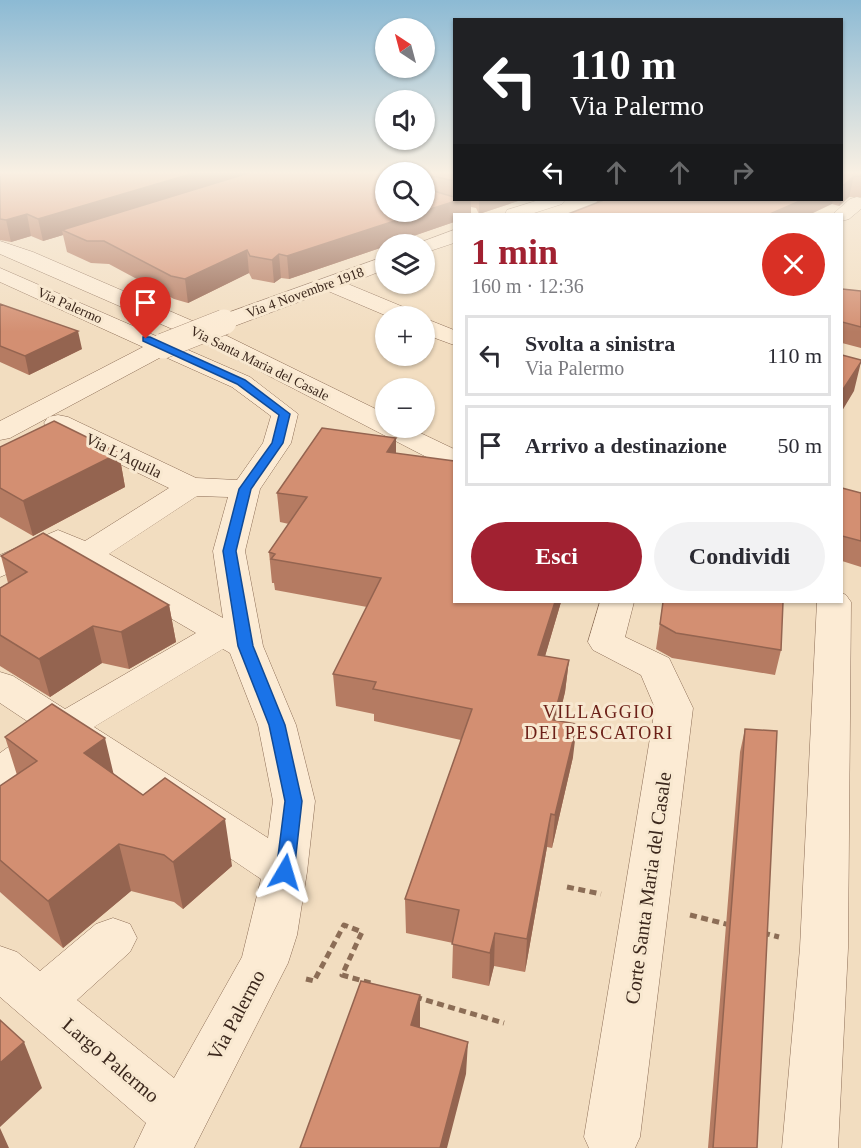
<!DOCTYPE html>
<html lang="it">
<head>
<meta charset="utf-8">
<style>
  body { margin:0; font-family:"Times New Roman",serif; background:#f2f2f3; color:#2b2b33; height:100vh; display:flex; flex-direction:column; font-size:22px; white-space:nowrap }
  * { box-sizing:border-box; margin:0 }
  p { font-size:20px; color:#7c7c81 }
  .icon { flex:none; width:33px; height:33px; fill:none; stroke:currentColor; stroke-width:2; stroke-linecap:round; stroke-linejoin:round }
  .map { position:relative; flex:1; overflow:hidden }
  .side { position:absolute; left:453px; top:213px; width:390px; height:390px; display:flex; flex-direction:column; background:#fff; border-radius:0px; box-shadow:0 2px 4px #0004 }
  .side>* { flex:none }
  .guide { position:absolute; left:453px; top:18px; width:390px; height:183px; border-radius:0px; box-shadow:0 2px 4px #0004; background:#202124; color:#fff; overflow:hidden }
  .needle { width:39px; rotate:324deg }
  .controls { position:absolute; left:375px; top:18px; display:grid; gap:12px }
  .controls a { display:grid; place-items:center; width:60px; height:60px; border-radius:50%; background:#fff; box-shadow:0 2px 4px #0004; font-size:30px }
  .pin { position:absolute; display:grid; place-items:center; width:51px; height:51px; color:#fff; margin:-62px -26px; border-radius:50% 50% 50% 0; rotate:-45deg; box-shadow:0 0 6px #0007 }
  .pin .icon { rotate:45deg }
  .me { position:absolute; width:66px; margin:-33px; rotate:7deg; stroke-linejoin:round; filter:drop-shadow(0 0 4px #0008) }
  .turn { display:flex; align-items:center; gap:21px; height:126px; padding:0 18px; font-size:27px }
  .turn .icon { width:78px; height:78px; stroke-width:2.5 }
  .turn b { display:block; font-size:42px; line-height:51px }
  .lanes { display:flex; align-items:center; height:57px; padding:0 18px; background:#0003; justify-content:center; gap:30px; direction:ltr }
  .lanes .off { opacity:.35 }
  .round { display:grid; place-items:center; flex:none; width:63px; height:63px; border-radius:32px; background:#f2f2f3 }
  .head { display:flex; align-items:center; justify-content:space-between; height:102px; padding:0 18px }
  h1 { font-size:36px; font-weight:600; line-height:45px; color:#a12131 }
  .primary-button { display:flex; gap:12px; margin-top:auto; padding:12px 18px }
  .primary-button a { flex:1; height:69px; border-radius:36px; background:#a12131; color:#fff; font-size:24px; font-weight:600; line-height:69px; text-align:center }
  .primary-button a+a { background:#f2f2f3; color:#2b2b33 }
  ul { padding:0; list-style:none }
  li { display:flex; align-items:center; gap:18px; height:81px; margin:0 12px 9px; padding:0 6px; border:3px solid #e1e1e2; border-radius:0px }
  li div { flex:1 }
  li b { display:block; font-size:22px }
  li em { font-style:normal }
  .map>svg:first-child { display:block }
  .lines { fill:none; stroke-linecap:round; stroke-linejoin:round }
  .minor-casing { stroke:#8c6d56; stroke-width:1 }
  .path { stroke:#8c6d56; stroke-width:5; stroke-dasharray:7 4.5; stroke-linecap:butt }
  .minor { fill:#fcebd4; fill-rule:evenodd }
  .minor-bridge-casing { stroke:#8c6d56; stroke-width:26; stroke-linecap:butt }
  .minor-bridge { stroke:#fcebd4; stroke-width:25 }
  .wall { fill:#b57b62; fill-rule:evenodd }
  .shaded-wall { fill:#946450 }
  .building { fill:#d38f72; stroke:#946450; stroke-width:1.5 }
  .route { fill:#1a73e8; stroke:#114b97; stroke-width:1.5 }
  .labels { text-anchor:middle; stroke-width:6; stroke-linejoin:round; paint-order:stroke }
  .far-street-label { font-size:14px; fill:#3b271c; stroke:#f8e8d0 }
  .street-label { font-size:16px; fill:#3b271c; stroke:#f8e8d0 }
  .neighbourhood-label { font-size:18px; letter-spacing:1.5px; fill:#6b1f17; stroke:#f8e8d0 }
  .near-street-label { font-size:20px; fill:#3b271c; stroke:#f8e8d0 }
</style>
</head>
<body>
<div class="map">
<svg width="861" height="1148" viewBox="0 0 861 1148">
  <rect width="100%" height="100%" fill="#f2ddc0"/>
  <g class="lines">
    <defs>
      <path id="minor" d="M 857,197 L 861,198 L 861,209 L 849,219 L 842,221 L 842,214 L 833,214 L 850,199 Z
        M 539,200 L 565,200 L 562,204 L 531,214 L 505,214 L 507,210 Z
        M 454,230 L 454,243 L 424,253 L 424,244 L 416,244 Z
        M 0,241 L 33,252 L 225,335 L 386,414 L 386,428 L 410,428 L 454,449 L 454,468 L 444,466 L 209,345 L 0,254 Z
        M 386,256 L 386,269 L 348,284 L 413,311 L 416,316 L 387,316 L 328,291 L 232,327 L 216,327 L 212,322 L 216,317 Z
        M 0,268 L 250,377 L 298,414 L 291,443 L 260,489 L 245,551 L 263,646 L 296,725 L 315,801 L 307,872 L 297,935 L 288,963 L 194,1148 L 134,1148 L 146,1123 L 0,997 L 0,946 L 17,952 L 40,971 L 96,924 L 113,918 L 130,924 L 137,938 L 130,952 L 77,1000 L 174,1078 L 242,957 L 261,879 L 65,747 L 14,785 L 0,789 L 0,753 L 36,727 L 0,703 L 0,672 L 13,676 L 65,709 L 196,633 L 57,552 L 0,577 L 0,555 L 58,530 L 85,541 L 169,488 L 48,429 L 44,423 L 48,417 L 58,415 L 68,417 L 196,478 L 237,480 L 263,443 L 271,416 L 232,387 L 163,356 L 10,438 L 0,440 L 0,421 L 143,347 L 0,282 ZM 197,496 L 228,497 L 213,551 L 223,618 L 109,554 ZM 223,649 L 230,653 L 258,725 L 273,801 L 268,838 L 94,727 Z
        M 424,318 L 454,330 L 454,345 L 424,334 Z
        M 842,593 L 846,595 L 851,602 L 848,948 L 838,1148 L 782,1148 L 800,948 L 817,602 L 842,602 Z
        M 600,602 L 634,602 L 625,637 L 669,658 L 693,708 L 640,1137 L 635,1148 L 589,1148 L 584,1137 L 655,708 L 641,675 L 593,650 L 588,642 Z"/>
    </defs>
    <use href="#minor" class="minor-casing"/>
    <path class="path" d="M 567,887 L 601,894
      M 690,915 L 730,925
      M 763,933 L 779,937
      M 306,979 L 314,981 L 344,925 L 362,932 L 342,975 L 374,984
      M 415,997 L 504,1023"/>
    <use href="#minor" class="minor"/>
    <defs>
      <path id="minor-bridge" d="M 163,346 L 224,322"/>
    </defs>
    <use href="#minor-bridge" class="minor-bridge-casing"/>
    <use href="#minor-bridge" class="minor-bridge"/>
  </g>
  <path class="wall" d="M 0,171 L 454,171 L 454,200 L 521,200 L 479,214 L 476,208 L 471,207 L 471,214 L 454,214 L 454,222 L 390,244 L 386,244 L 386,246 L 289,279 L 281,278 L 274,283 L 252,279 L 249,273 L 188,303 L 174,299 L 109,264 L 91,263 L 67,252 L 63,235 L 43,241 L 31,236 L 11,242 L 0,240 ZM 386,172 L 424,172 L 424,212 L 386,212 Z
    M 842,171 L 861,171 L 861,197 L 849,197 L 839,206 L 832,204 L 597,202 L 596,200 L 842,200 Z
    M 842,289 L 861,291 L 861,348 L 842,343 Z
    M 0,304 L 82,349 L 29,375 L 0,362 Z
    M 0,447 L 119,453 L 125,487 L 33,536 L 0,517 Z
    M 396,453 L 454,602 L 561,602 L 545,656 L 569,660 L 565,692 L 558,721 L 573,757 L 552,848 L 547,847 L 525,972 L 494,966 L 489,986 L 452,978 L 453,943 L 406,933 L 405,899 L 461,740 L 374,721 L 374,714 L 336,706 L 333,674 L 367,607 L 275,590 L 274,583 L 272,583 L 269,552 L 289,524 L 280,522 L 277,493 Z
    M 842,488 L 861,493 L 861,567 L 842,561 Z
    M 1,556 L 169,605 L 176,642 L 129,669 L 102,663 L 50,697 L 0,666 L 0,588 L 8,583 Z
    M 663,602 L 781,650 L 775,675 L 672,658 L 656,649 Z
    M 745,729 L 757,1148 L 708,1148 L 740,752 Z
    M 5,737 L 114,774 L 232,866 L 183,909 L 174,902 L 131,891 L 63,948 L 0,892 L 0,786 L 17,775 Z"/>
  <path class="shaded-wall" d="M 201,171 L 269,171 L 62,230 L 63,235 L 43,241 L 38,219 Z
    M 854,176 L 849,197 L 839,206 L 840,200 L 842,200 L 844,185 Z
    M 459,200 L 471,200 L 471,214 L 454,214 L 454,222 L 390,244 L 386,244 L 386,246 L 289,279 L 287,256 Z
    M 479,200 L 521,200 L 479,214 Z
    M 802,200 L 833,200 L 832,204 L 811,214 L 770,214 Z
    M 27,214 L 31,236 L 11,242 L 6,220 Z
    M 247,250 L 249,273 L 188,303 L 185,279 Z
    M 279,254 L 281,278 L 274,283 L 272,260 Z
    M 78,331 L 82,349 L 29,375 L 25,356 Z
    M 861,362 L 854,391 L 842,411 L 842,391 Z
    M 396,438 L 396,466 L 387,452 Z
    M 119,453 L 125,487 L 33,536 L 23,501 Z
    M 555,602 L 561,602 L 536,687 L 538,655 Z
    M 169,605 L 176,642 L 129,669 L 121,632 Z
    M 93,626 L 102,663 L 50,697 L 39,659 Z
    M 569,660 L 565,692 L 550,753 L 553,720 Z
    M 577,724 L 573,757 L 552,848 L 555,815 Z
    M 105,738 L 116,784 L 84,753 Z
    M 551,814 L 547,847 L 525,972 L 527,939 Z
    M 225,819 L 232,866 L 183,909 L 173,862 Z
    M 119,844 L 131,891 L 63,948 L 48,901 Z
    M 495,933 L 494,966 L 489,986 L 490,953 Z
    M 420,995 L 420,1027 L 412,1057 L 411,1025 Z
    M 24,1042 L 42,1088 L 0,1127 L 0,1063 Z
    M 468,1042 L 466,1074 L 447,1148 L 440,1148 Z
    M 0,1128 L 9,1148 L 0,1148 Z"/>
  <path class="building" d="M 0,171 L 201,171 L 38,219 L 27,214 L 6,220 L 0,219 Z
    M 255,171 L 373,171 L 386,174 L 386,212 L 422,212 L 287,256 L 279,254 L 272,260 L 250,256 L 247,250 L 185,279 L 171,276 L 104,241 L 87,241 L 62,230 Z
    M 388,171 L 454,171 L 454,181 L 424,174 L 424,172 L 388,172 Z
    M 842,171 L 861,171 L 861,176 L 854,176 L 844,185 L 842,184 Z
    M 424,188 L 454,197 L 454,200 L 459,200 L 424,211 Z
    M 604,200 L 802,200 L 770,214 L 568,214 Z
    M 842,289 L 861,291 L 861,327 L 842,322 Z
    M 0,304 L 78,331 L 25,356 L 0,346 Z
    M 842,355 L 861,360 L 861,362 L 842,391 Z
    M 54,421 L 119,453 L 23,501 L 0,488 L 0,447 Z
    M 322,428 L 396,438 L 387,452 L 454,461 L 454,602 L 555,602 L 538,655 L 569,660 L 553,720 L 577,724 L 555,815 L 551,814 L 527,939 L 495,933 L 490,953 L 452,944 L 459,910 L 405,899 L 472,709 L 373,689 L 376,682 L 333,674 L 381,578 L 271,559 L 275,554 L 269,552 L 307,497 L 277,493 Z
    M 842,488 L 861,493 L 861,541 L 842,536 Z
    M 43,533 L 169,605 L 121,632 L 93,626 L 39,659 L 0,635 L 0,588 L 27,572 L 1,556 Z
    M 663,602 L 783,602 L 781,650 L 676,633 L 660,624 Z
    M 52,704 L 105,738 L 84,753 L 143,795 L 165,778 L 225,819 L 173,862 L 164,855 L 119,844 L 48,901 L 0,860 L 0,786 L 37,761 L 5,737 Z
    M 745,729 L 777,731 L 757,1148 L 713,1148 Z
    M 361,981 L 420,995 L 411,1025 L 468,1042 L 440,1148 L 300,1148 Z
    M 0,1020 L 24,1042 L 0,1063 Z"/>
  <linearGradient id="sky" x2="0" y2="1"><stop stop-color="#8cbad4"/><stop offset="0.52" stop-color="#f9f0e3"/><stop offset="1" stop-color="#f9f0e3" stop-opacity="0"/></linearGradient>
  <rect width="861" height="332" fill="url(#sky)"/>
  <path class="route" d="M 143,337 L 150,337 L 245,380 L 290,414 L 283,443 L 251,489 L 236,551 L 253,646 L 285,725 L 302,801 L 294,872 L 292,878 L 285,880 L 278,878 L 276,872 L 285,801 L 269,725 L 238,646 L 223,551 L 239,489 L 272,443 L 279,415 L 237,384 L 143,341 Z"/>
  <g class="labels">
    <g class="far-street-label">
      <text transform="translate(305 292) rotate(-20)" y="5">Via 4 Novembre 1918</text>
      <text transform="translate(70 305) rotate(24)" y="5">Via Palermo</text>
      <text transform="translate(260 363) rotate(26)" y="5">Via Santa Maria del Casale</text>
    </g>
    <g class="street-label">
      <text transform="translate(124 455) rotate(26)" y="6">Via L'Aquila</text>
    </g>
    <g class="neighbourhood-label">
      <text x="599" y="718">VILLAGGIO<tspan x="599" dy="21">DEI PESCATORI</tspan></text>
    </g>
    <g class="near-street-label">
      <text transform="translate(648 888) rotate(-82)" y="7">Corte Santa Maria del Casale</text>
      <text transform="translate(236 1015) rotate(-62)" y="7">Via Palermo</text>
      <text transform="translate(111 1060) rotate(40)" y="7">Largo Palermo</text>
    </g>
  </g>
</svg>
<div class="controls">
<a><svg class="needle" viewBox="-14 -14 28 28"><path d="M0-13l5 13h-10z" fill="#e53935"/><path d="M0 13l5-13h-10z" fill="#7c7c81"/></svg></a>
<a><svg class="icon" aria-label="sound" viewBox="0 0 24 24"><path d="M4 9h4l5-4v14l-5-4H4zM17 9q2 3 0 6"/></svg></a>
<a><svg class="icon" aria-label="search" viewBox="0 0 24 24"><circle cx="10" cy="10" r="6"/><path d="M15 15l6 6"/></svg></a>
<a><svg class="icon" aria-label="layers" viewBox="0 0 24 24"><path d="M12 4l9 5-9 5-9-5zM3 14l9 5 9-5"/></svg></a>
<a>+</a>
<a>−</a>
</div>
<div class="pin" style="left:146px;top:339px;background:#d93025"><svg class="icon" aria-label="arrive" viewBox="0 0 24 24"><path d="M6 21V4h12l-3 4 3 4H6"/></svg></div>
<svg class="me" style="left:285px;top:872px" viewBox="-20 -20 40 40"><path d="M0-17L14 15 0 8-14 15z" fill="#1a73e8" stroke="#fff" stroke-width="4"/></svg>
<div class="guide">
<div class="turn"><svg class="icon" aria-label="left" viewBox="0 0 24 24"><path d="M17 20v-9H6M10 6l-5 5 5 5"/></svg><div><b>110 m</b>Via Palermo</div></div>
<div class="lanes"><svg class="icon" aria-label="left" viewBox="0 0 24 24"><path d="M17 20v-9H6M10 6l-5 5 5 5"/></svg><svg class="icon off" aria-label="ahead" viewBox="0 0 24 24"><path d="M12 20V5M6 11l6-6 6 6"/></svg><svg class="icon off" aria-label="ahead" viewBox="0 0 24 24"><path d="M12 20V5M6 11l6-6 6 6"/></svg><svg class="icon off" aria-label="right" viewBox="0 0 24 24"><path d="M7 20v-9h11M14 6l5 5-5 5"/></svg></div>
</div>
<section class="side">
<div class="head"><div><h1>1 min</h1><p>160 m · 12:36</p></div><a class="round" style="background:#d93025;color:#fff"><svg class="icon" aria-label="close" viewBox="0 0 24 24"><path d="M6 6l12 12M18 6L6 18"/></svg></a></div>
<ul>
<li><svg class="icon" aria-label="left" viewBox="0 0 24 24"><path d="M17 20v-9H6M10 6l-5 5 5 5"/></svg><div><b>Svolta a sinistra</b><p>Via Palermo</p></div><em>110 m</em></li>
<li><svg class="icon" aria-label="arrive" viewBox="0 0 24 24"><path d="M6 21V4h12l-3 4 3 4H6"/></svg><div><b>Arrivo a destinazione</b></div><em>50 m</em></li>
</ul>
<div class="primary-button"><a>Esci</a><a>Condividi</a></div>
</section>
</div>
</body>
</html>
